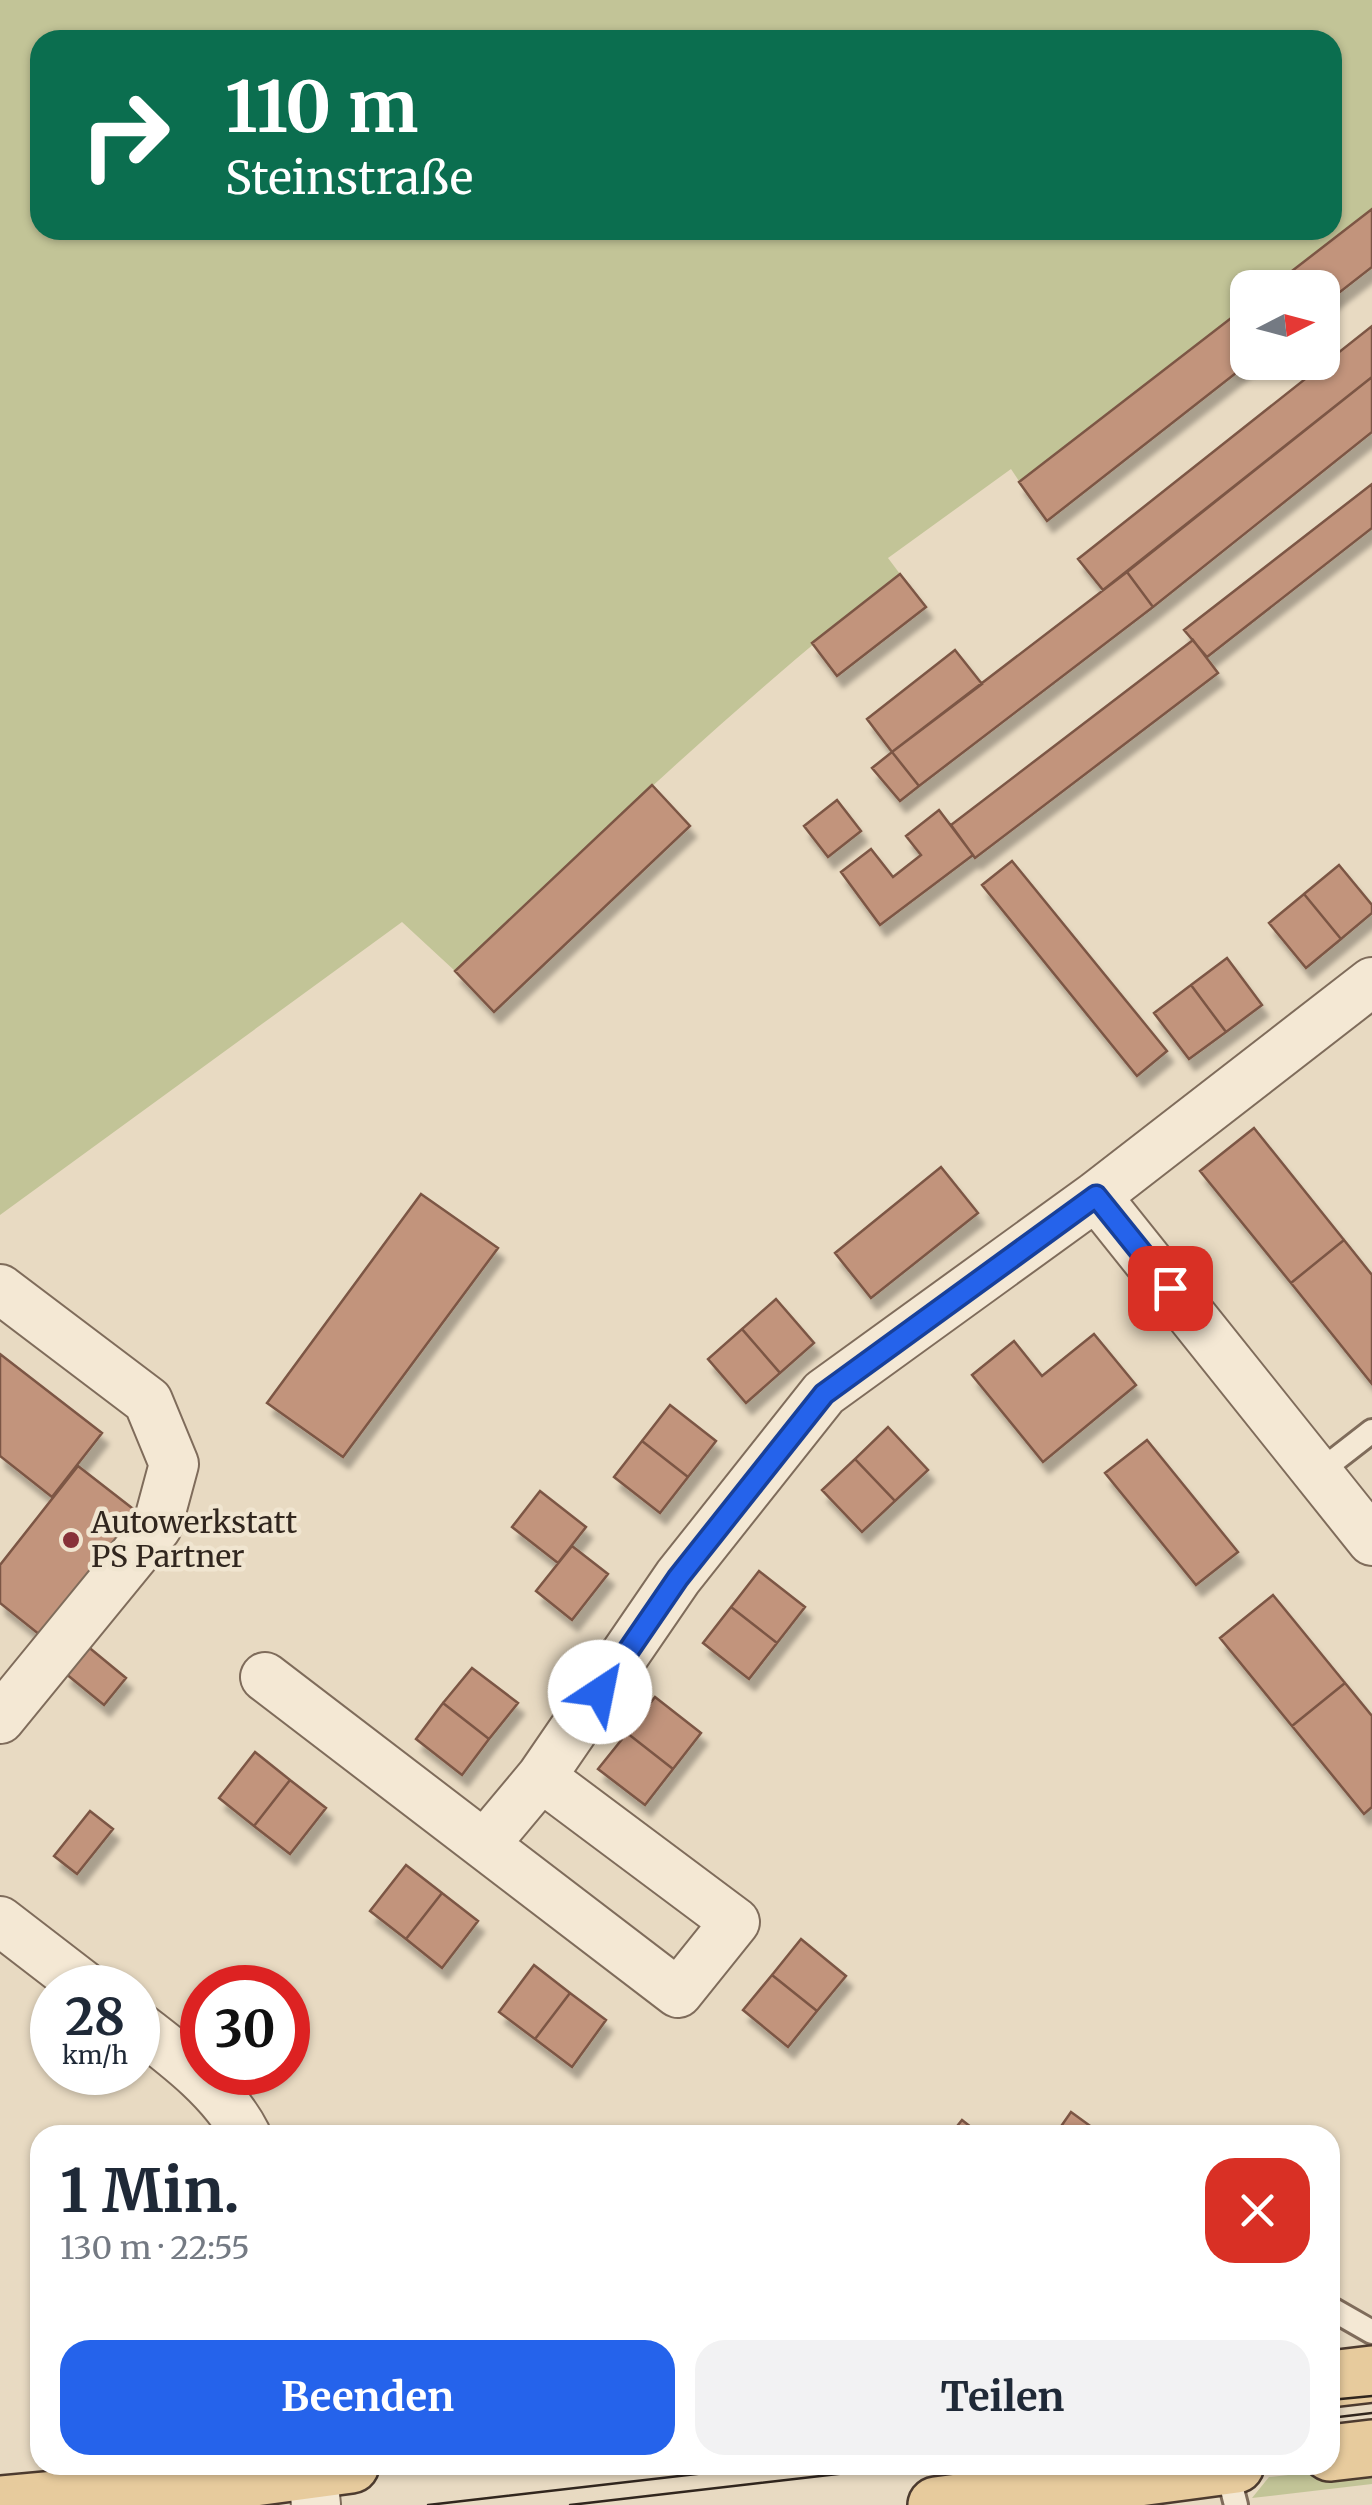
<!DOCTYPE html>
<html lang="de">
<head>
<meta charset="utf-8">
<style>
  body { margin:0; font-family:Merriweather,serif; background:#f2f2f3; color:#1f2937; height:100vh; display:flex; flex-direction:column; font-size:38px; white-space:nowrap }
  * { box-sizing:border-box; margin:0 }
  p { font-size:32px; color:#747a83 }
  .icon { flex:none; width:55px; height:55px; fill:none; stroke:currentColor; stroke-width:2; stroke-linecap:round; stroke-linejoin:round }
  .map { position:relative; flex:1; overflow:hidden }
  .details { position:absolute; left:30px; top:2125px; width:1310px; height:350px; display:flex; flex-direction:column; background:#fff; border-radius:30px; box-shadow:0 2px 8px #0004 }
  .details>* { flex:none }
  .hud { position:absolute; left:30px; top:30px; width:1312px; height:210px; border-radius:30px; box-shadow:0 2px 8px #0004; background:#0b6e4f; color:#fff; overflow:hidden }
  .needle { width:65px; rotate:84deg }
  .fabs { position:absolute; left:1230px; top:270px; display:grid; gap:20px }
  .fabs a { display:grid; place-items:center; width:110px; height:110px; border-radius:20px; background:#fff; box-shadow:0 2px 8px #0004; font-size:50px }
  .speed { position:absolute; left:30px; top:1965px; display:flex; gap:20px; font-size:50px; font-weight:700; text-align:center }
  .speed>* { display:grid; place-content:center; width:130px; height:130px; border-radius:50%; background:#fff; box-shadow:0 2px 8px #0004; line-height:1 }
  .speed small { font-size:25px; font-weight:400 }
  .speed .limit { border:15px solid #d22; background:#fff; color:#111 }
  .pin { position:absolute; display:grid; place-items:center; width:85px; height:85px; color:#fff; margin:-42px; border-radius:20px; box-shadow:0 5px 15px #0006 }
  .me { position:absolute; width:110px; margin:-55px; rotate:34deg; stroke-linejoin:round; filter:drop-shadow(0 0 8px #0008) }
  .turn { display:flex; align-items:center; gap:35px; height:210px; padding:0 30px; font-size:45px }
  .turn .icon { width:130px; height:130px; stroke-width:2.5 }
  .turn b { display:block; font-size:70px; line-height:85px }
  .round { display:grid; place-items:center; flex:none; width:105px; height:105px; border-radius:30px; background:#f2f2f3 }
  .overview { display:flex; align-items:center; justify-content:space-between; height:170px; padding:0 30px }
  h1 { font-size:60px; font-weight:700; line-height:75px }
  .action { display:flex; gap:20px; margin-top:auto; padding:20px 30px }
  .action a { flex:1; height:115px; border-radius:30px; background:#2563eb; color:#fff; font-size:40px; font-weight:700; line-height:115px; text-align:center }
  .action a+a { background:#f2f2f3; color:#1f2937 }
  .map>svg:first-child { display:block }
  .green { fill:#c2c497; fill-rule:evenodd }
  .building { fill:#c2947c; stroke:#7c5644; stroke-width:2.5; filter:url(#shadow) }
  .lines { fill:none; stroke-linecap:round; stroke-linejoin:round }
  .service-casing { stroke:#7f6c5b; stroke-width:28 }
  .minor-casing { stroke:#7f6c5b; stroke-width:52 }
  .primary-casing { stroke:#4d3b2f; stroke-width:60 }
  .service { stroke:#f4e8d4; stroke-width:22 }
  .minor { stroke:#f4e8d4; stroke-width:48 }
  .primary { stroke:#e7cb9d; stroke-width:55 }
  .tram { stroke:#31261e; stroke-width:2.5 }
  .route-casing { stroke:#184099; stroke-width:25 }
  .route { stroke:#2563eb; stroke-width:18 }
  .poi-dot { fill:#873239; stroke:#f0e5d0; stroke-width:4 }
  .labels { text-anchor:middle; stroke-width:9; stroke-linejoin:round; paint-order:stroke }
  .poi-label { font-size:30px; fill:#31261e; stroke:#f0e5d0; text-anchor:start }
</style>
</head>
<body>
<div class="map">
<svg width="1372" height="2505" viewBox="0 0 1372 2505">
  <defs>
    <filter id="shadow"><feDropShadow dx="6" dy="11" stdDeviation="2.5" flood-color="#0004"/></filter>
  </defs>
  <rect width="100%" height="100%" fill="#e8dac2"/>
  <path class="green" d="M 0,0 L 1372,0 L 1372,209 L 1270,287 L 1248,288 L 1247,305 L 1019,481 L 1011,469 L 888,558 L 900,574 C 743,697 600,834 455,971 L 402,922 L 0,1215 ZM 40,40 L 1332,40 L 1332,230 L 40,230 Z
    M 1372,2466 L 1372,2484 L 1252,2498 L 1269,2477 Z"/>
  <path class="building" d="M 1372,209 L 1372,267 L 1322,306 L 1322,288 L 1270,288 Z
    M 1248,305 L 1248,362 L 1250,362 L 1047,521 L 1019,482 Z
    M 1372,326 L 1372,377 L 1103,590 L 1078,559 Z
    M 1372,377 L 1372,432 L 1153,607 L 1127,572 Z
    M 1372,484 L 1372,528 L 1207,657 L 1184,630 Z
    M 1127,572 L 1153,607 L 919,786 L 892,752 Z
    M 900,574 L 926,607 L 837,676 L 812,643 Z
    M 1193,640 L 1218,673 L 975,858 L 951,825 Z
    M 955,650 L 982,684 L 892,752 L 867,719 Z
    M 892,752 L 919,786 L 900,801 L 872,768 Z
    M 652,785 L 690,826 L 494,1012 L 455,971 Z
    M 837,800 L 861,831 L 828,857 L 804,826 Z
    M 939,810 L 973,855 L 880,925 L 841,872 L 871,849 L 893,877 L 921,855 L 906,836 Z
    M 1012,861 L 1167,1051 L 1137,1076 L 982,885 Z
    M 1339,865 L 1372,905 L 1372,913 L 1341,939 L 1304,894 Z
    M 1304,894 L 1341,939 L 1306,968 L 1269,923 Z
    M 1227,958 L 1262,1005 L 1226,1032 L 1191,985 Z
    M 1191,985 L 1226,1032 L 1189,1059 L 1154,1013 Z
    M 1254,1128 L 1344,1240 L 1291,1283 L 1200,1171 Z
    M 941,1167 L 978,1213 L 871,1298 L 835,1253 Z
    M 421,1194 L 498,1248 L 343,1457 L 267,1403 Z
    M 1344,1240 L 1372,1275 L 1372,1384 L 1291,1283 Z
    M 776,1299 L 814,1343 L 780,1373 L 742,1329 Z
    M 742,1329 L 780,1373 L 746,1403 L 708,1359 Z
    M 1094,1334 L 1136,1385 L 1043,1462 L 972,1375 L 1014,1341 L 1042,1376 Z
    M 0,1354 L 102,1433 L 52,1497 L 0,1456 Z
    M 670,1405 L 716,1441 L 688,1477 L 642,1441 Z
    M 888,1427 L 928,1470 L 895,1501 L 855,1459 Z
    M 1147,1440 L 1238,1552 L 1196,1585 L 1105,1473 Z
    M 642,1441 L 688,1477 L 660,1513 L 614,1477 Z
    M 855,1459 L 895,1501 L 862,1532 L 822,1490 Z
    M 78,1466 L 141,1515 L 45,1639 L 0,1603 L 0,1565 Z
    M 540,1491 L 586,1527 L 558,1563 L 512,1527 Z
    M 572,1546 L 608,1574 L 572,1620 L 536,1591 Z
    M 759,1571 L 805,1607 L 777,1643 L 731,1607 Z
    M 1273,1595 L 1345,1683 L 1292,1726 L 1220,1638 Z
    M 731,1607 L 777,1643 L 749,1679 L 703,1643 Z
    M 86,1645 L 126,1678 L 104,1705 L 65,1673 Z
    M 472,1668 L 518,1703 L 489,1739 L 443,1703 Z
    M 1345,1683 L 1372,1716 L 1372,1807 L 1364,1814 L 1292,1726 Z
    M 655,1697 L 701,1733 L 673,1769 L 627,1733 Z
    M 443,1703 L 489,1739 L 462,1775 L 416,1739 Z
    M 627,1733 L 673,1769 L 645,1805 L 598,1769 Z
    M 255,1752 L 290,1780 L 254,1826 L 219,1798 Z
    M 290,1780 L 326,1808 L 290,1854 L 254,1826 Z
    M 90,1811 L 113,1829 L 77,1874 L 54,1856 Z
    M 406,1865 L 442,1893 L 406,1939 L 370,1911 Z
    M 442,1893 L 478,1921 L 442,1968 L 406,1939 Z
    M 801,1939 L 846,1976 L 817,2011 L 772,1975 Z
    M 534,1965 L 570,1993 L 535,2039 L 499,2012 Z
    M 772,1975 L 817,2011 L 788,2047 L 743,2010 Z
    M 570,1993 L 606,2020 L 572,2067 L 535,2039 Z
    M 1071,2112 L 1093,2128 L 1088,2135 L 1055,2135 Z
    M 962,2120 L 981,2135 L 950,2135 Z
    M 742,2130 L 743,2135 L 682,2135 Z"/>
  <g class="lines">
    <defs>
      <path id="service" d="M 1318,1473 L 1372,1431
        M 1330,2308 L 1372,2332
        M 1226,2466 L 1236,2505"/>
      <path id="minor" d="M 1096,1196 L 1372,1541
        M 0,1289 L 148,1401 L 174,1464 L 157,1527 L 0,1719
        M 265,1677 L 678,1993 L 735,1922 L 541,1777
        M 485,1844 L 541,1777 L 678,1577 L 824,1393 L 1096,1196 L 1372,982
        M 0,1921 L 87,1988
        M 138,2026 C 176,2055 224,2091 246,2135
        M 312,2465 L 316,2505"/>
      <path id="primary" d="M 1330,2379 L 1372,2374
        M 1330,2453 L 1372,2448
        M 0,2504 L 187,2487 L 351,2465
        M 936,2505 L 1236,2465"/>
    </defs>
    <use href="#service" class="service-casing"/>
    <use href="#minor" class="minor-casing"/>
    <use href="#primary" class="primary-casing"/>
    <use href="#service" class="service"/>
    <use href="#minor" class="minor"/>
    <use href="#primary" class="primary"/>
    <path class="tram" d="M 1330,2400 L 1372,2396
      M 1330,2418 L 1372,2413
      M 428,2505 L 774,2465
      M 570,2505 L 916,2465"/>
  </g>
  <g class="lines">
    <defs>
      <path id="route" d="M 600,1692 L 678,1578 L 824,1394 L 1096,1196 L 1170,1288"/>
    </defs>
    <use href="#route" class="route-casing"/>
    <use href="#route" class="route"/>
  </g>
  <circle class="poi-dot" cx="71" cy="1540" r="10"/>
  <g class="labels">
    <g class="poi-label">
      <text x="91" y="1533">Autowerkstatt<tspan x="91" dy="34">PS Partner</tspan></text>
    </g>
  </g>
</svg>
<div class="fabs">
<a><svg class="needle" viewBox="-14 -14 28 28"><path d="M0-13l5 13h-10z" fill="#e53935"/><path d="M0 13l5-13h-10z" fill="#747a83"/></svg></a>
</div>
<div class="speed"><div>28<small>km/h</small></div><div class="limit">30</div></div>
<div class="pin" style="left:1170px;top:1288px;background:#d93025"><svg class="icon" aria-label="arrive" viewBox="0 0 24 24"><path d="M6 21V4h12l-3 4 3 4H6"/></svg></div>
<svg class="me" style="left:600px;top:1692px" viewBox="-20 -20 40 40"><circle r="19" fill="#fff"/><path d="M0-13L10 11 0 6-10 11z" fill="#2563eb"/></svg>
<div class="hud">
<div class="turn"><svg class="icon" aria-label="right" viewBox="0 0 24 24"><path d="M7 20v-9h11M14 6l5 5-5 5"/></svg><div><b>110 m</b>Steinstraße</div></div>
</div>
<section class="details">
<div class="overview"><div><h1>1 Min.</h1><p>130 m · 22:55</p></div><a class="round" style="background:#d93025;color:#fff"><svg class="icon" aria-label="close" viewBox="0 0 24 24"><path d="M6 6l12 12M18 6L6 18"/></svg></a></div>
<div class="action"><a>Beenden</a><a>Teilen</a></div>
</section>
</div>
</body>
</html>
